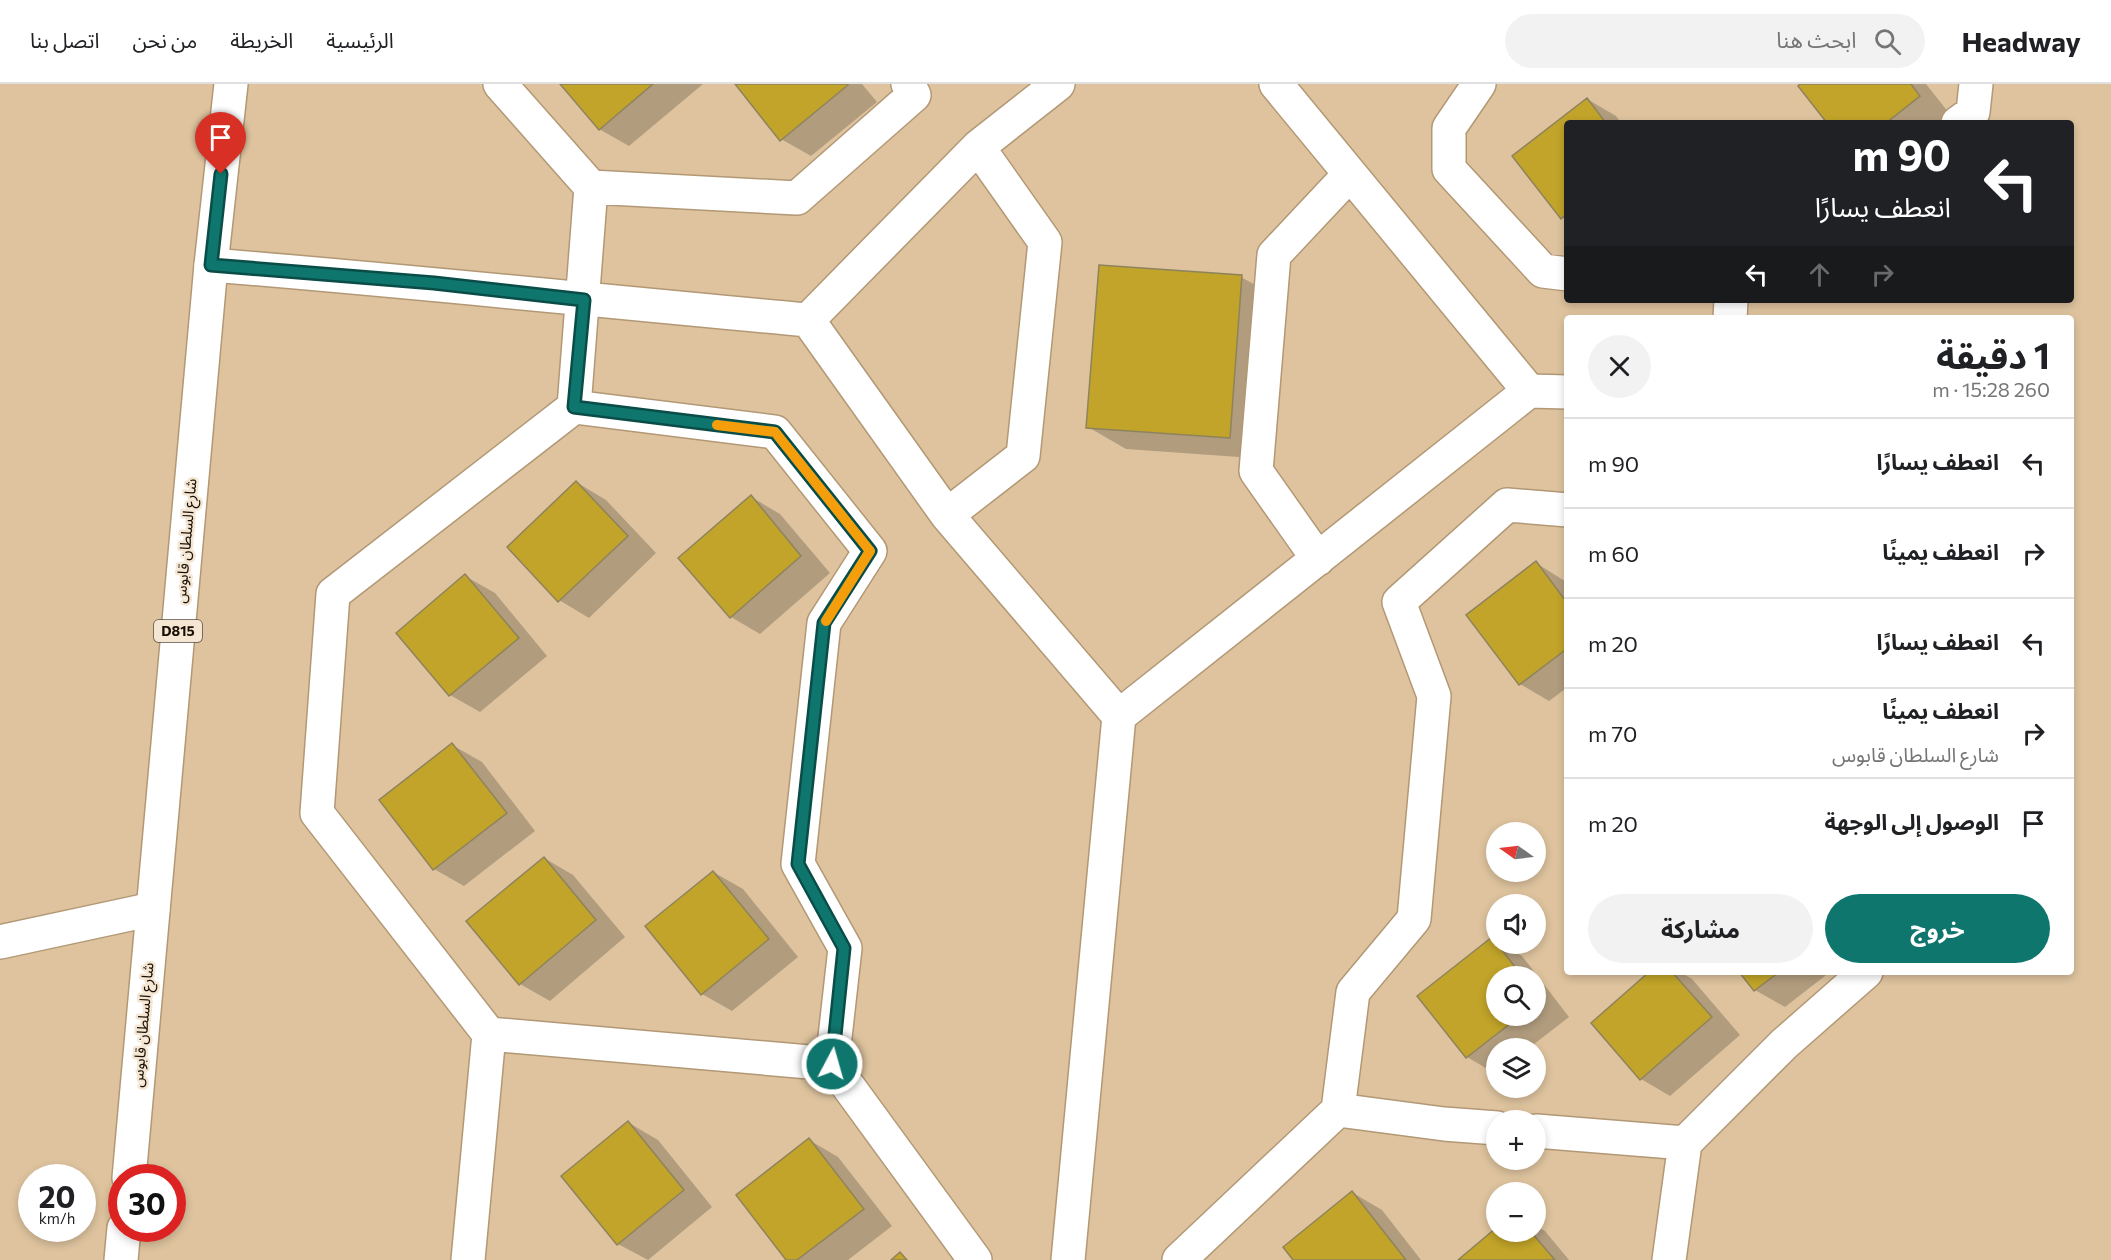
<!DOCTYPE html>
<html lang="ar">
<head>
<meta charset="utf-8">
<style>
  body { margin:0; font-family:Commissioner,"Noto Sans Arabic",sans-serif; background:#f2f2f2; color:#202124; direction:rtl; height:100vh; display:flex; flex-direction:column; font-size:22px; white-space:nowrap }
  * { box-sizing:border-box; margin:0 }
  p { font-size:20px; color:#757577 }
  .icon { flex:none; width:33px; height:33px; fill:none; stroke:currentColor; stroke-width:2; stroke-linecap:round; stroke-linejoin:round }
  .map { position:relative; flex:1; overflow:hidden; direction:ltr }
  .details { position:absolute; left:1564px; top:231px; width:510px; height:660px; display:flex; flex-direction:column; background:#fff; border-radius:6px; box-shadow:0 3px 9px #0003; direction:rtl }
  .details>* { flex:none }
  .hud { position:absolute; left:1564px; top:36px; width:510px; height:183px; border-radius:6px; box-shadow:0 3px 9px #0003; direction:rtl; background:#202124; color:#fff; overflow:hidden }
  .needle { width:39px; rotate:284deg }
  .tools { position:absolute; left:1486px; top:738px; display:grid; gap:12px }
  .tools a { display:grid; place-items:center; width:60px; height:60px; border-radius:50%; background:#fff; box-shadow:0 3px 9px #0003; font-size:30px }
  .speed { position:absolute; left:18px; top:1080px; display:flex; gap:12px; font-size:30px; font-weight:700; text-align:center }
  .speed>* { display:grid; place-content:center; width:78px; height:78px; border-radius:50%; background:#fff; box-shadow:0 3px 9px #0003; line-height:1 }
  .speed small { font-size:15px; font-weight:400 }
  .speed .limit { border:9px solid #d22; background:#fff; color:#111 }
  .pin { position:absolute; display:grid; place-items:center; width:51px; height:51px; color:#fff; margin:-62px -26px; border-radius:50% 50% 50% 0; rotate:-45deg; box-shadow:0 0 6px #0007 }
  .pin .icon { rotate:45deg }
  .me { position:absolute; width:66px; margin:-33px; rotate:6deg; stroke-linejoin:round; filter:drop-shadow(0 0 4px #0008) }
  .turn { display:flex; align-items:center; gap:21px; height:126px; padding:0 24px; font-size:27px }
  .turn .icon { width:78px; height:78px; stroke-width:2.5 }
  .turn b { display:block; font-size:42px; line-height:51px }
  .lanes { display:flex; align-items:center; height:57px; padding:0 24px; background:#0003; justify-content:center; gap:30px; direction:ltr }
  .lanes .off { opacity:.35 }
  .round { display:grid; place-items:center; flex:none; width:63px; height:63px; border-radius:32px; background:#f2f2f2 }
  .summary { display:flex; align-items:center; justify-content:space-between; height:102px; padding:0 24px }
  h1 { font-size:36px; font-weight:700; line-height:45px }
  .cta { display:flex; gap:12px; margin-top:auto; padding:12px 24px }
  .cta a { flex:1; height:69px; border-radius:36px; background:#0f766e; color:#fff; font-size:24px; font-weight:700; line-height:69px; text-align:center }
  .cta a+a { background:#f2f2f2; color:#202124 }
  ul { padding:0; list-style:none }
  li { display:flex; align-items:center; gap:18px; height:90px; padding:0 24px; border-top:2px solid #e0e0e0 }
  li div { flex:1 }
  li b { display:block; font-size:22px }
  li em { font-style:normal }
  header { display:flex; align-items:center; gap:36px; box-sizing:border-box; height:84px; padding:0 30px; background:#fff; border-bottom:2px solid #e0e0e0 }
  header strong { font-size:28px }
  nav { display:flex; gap:33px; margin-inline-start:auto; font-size:21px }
  .search { width:420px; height:54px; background:#f2f2f2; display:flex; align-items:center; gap:15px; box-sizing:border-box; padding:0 21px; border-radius:33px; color:#757577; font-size:22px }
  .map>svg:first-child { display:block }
  .shadow { fill:#0003; fill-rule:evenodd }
  .building { fill:#c1a429; stroke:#8e835c; stroke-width:1.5 }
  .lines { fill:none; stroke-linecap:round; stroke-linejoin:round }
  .minor-casing { stroke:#b29875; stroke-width:36 }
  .major-casing { stroke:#b29875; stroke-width:36 }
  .minor { stroke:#fff; stroke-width:33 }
  .major { stroke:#fff; stroke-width:33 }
  .route-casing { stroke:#0a4d48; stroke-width:15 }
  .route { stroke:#0f766e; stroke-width:10 }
  .slow { stroke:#f59e0b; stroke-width:10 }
  .labels { text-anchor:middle; stroke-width:5; stroke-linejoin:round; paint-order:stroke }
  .shield { fill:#f4e6d3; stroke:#5a4f41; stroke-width:1.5 }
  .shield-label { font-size:14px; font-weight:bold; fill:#180e03 }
  .street-label { font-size:15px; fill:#180e03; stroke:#f4e6d3 }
</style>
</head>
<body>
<header>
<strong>Headway</strong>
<div class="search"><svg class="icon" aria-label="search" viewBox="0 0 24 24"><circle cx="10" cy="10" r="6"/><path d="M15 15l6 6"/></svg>ابحث هنا</div>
<nav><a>الرئيسية</a><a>الخريطة</a><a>من نحن</a><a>اتصل بنا</a></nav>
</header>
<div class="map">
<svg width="2111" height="1176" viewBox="0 0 2111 1176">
  <rect width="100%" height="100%" fill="#dec39e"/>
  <path class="shadow" d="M 562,0 L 703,0 L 629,62 L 599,45 Z
    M 736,0 L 862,0 L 877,18 L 811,72 L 781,55 Z
    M 1803,0 L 1926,0 L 1949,29 L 1937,39 L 1829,39 Z
    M 1587,15 L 1616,32 L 1621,39 L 1568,39 L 1568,137 L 1562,133 L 1514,72 Z
    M 1241,193 L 1279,214 L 1267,375 L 1126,365 L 1088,343 Z
    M 576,398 L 606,416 L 656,469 L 589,534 L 559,516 Z
    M 751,413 L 780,430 L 830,489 L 760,550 L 731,533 Z
    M 1536,479 L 1568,499 L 1568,603 L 1549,617 L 1520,600 Z
    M 465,492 L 495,509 L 547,572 L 480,628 L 450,611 L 398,549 Z
    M 452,661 L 482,678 L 535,747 L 464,802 L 434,785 L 381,716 Z
    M 544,774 L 573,791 L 625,853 L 550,917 L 520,900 Z
    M 713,788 L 743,805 L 798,873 L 732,927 L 702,910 Z
    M 1492,855 L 1522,872 L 1569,933 L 1529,964 L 1497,964 L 1496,990 L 1467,973 ZM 1497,892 L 1536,892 L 1536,932 L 1497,932 Z
    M 1651,888 L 1680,888 L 1692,895 L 1740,951 L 1670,1012 L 1641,995 Z
    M 1741,888 L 1830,888 L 1785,923 L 1755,906 Z
    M 629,1039 L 658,1056 L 712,1123 L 648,1176 L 618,1160 Z
    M 809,1056 L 838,1073 L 892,1142 L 848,1176 L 788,1176 Z
    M 1353,1109 L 1382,1126 L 1421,1176 L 1295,1176 Z
    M 1536,1142 L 1545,1147 L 1569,1176 L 1460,1176 L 1497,1145 L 1497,1148 L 1536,1148 Z"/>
  <path class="building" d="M 560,0 L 653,0 L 599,46 Z
    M 735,0 L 848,0 L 848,1 L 780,57 Z
    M 1800,0 L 1911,0 L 1920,12 L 1886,39 L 1827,39 L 1798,2 Z
    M 1587,14 L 1606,39 L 1568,39 L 1568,129 L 1561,135 L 1512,72 Z
    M 1099,181 L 1242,191 L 1230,354 L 1086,344 Z
    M 576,397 L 628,452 L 558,518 L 507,463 Z
    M 751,411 L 801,472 L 730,534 L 678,474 Z
    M 1536,477 L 1568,520 L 1568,564 L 1519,601 L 1466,531 Z
    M 465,490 L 519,554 L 449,612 L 396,549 Z
    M 452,659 L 507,729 L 433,786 L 379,716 Z
    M 544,773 L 596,836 L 519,901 L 466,837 Z
    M 713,787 L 769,855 L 701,911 L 645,842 Z
    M 1492,853 L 1522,892 L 1497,892 L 1497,932 L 1520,932 L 1466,974 L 1417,912 Z
    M 1649,888 L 1672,888 L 1712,933 L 1640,996 L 1591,939 Z
    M 1739,888 L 1779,888 L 1754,907 Z
    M 628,1037 L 684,1106 L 617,1161 L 561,1092 Z
    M 809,1054 L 864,1125 L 797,1176 L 786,1176 L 736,1111 Z
    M 1352,1107 L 1406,1176 L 1293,1176 L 1283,1163 Z
    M 1497,1143 L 1497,1148 L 1531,1148 L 1555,1176 L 1458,1176 Z
    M 900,1168 L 907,1176 L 891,1176 Z"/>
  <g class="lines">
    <defs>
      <path id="minor" d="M 1058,0 L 978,63 L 808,236 L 947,431 L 1119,632 L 1529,307 L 1568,308
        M 1276,0 L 1529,307
        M 1479,0 L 1449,44 L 1449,85 L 1543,187 L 1568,190
        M 1958,39 L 1973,28 L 1976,0
        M 591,103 L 797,114 L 914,11 L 908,0
        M 211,181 C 410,197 609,218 808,236
        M 1730,234 L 1731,216
        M 574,323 L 775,348 L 870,467 L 824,539 L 798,780 L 845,864 L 832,980
        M 947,431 L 1023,372 L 1045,158 L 978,63
        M 1318,475 L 1256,387 L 1274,171 L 1350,90
        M 0,858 L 153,825
        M 489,950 L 832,980 L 975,1176
        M 1338,1026 L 1353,908 L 1414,835 L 1434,612 L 1399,518 L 1507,421 L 1568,426
        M 1536,1047 L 1685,1059
        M 468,1176 L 489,950 L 317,729 L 333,510 L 574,323 L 591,103 L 500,0
        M 1068,1176 L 1119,632
        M 1179,1176 L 1338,1026 L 1444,1040 L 1497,1044
        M 1669,1176 L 1685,1059 L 1784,960 L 1866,888"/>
      <path id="major" d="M 129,1094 L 211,181 L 231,0
        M 121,1176 L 124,1144"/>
    </defs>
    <use href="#minor" class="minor-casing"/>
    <use href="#major" class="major-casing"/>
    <use href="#minor" class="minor"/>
    <use href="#major" class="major"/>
  </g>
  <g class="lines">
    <defs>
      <path id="route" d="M 221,90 L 211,181 L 434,199 L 584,216 L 574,323 L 775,348 L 870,467 L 824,539 L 798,780 L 844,864 L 832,980"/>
    </defs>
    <use href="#route" class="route-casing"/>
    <use href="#route" class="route"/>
    <path class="slow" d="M 717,341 L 775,348 L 870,467 L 826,537"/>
  </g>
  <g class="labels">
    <rect class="shield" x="154" y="536" width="48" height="22" rx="4.5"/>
    <g class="shield-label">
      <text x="178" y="552">D815</text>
    </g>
    <g class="street-label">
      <text transform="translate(186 457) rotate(-85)" y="5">شارع السلطان قابوس</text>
      <text transform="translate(143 941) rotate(-85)" y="5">شارع السلطان قابوس</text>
    </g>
  </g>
</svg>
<div class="tools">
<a><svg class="needle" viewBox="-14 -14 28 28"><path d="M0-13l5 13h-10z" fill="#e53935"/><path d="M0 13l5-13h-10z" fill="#757577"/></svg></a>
<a><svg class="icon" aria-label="sound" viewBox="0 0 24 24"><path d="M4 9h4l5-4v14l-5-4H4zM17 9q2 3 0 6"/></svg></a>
<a><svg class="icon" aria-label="search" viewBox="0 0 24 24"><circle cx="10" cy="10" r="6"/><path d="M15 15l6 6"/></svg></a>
<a><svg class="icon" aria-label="layers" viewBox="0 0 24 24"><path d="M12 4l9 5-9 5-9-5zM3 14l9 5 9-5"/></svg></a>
<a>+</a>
<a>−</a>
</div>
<div class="speed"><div>20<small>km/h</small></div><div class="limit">30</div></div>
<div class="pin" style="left:221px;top:90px;background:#d93025"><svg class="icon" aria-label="arrive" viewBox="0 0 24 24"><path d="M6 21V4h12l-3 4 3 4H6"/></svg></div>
<svg class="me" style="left:832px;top:980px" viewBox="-20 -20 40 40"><circle r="17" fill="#0f766e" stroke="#fff" stroke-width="3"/><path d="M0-11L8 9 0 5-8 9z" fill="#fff"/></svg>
<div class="hud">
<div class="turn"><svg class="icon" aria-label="left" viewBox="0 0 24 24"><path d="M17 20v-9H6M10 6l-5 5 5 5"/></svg><div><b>90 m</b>انعطف يسارًا</div></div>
<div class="lanes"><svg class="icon" aria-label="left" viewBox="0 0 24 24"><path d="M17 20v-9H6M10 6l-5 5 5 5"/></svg><svg class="icon off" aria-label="ahead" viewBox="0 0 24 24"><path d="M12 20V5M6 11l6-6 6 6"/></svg><svg class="icon off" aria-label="right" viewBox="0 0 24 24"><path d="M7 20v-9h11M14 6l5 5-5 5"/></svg></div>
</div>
<section class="details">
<div class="summary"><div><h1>1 دقيقة</h1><p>260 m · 15:28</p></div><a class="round"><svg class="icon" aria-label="close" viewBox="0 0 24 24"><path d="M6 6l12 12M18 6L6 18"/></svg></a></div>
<ul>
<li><svg class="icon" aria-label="left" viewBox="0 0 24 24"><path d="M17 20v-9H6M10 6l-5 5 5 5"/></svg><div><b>انعطف يسارًا</b></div><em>90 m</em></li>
<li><svg class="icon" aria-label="right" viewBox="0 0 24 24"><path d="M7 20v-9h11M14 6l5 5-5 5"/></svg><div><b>انعطف يمينًا</b></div><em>60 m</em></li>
<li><svg class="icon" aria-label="left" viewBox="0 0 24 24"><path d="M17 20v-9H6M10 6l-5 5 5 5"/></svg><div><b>انعطف يسارًا</b></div><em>20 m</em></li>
<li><svg class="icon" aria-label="right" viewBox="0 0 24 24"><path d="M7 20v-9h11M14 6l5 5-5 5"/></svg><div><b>انعطف يمينًا</b><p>شارع السلطان قابوس</p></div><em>70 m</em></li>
<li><svg class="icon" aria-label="arrive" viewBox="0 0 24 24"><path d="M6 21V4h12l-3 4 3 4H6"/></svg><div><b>الوصول إلى الوجهة</b></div><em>20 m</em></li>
</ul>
<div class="cta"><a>خروج</a><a>مشاركة</a></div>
</section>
</div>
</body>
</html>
